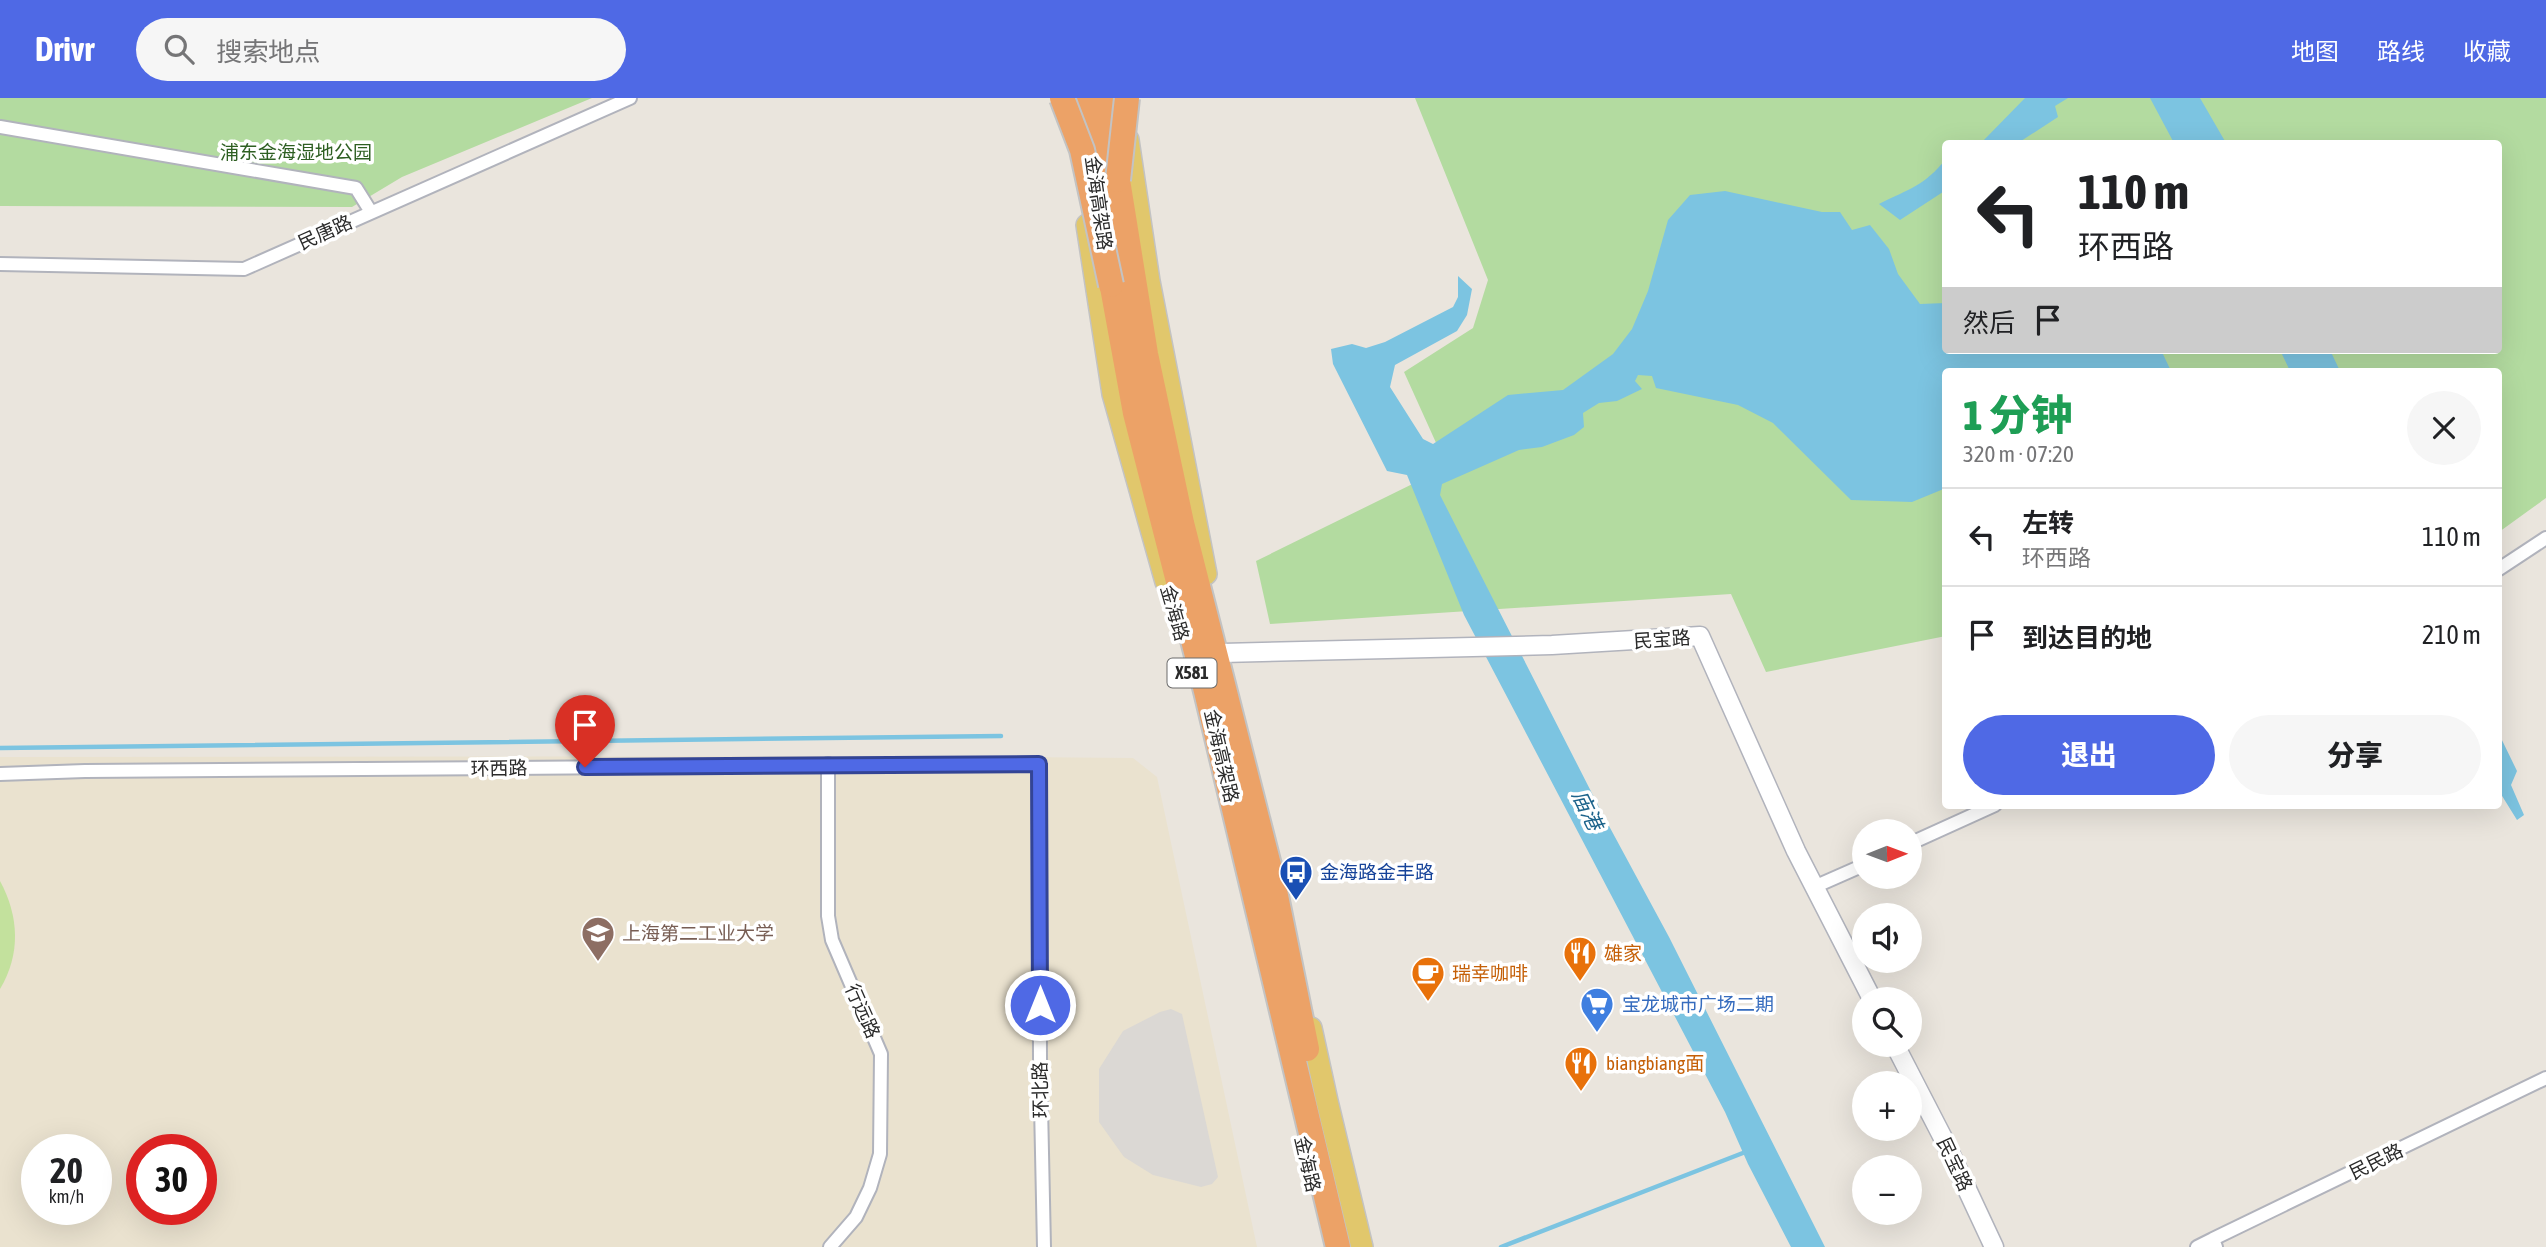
<!DOCTYPE html>
<html lang="zh">
<head>
<meta charset="utf-8">
<style>
  body { margin:0; font-family:"Asap Condensed","Noto Sans SC",sans-serif; background:#f6f6f6; color:#202124; height:100vh; display:flex; flex-direction:column; font-size:26px; white-space:nowrap }
  * { box-sizing:border-box; margin:0 }
  p { font-size:23px; color:#757577 }
  .icon { flex:none; width:38px; height:38px; fill:none; stroke:currentColor; stroke-width:2; stroke-linecap:round; stroke-linejoin:round }
  .map { position:relative; flex:1; overflow:hidden }
  .drawer { position:absolute; left:1942px; top:270px; width:560px; height:441px; display:flex; flex-direction:column; background:#fff; border-radius:7px; box-shadow:0 7px 28px #0002 }
  .drawer>* { flex:none }
  .hud { position:absolute; left:1942px; top:42px; width:560px; height:214px; border-radius:7px; box-shadow:0 7px 28px #0002; background:#fff; color:#202124; overflow:hidden }
  .needle { width:46px; rotate:89deg }
  .buttons { position:absolute; left:1852px; top:721px; display:grid; gap:14px }
  .buttons a { display:grid; place-items:center; width:70px; height:70px; border-radius:50%; background:#fff; box-shadow:0 7px 28px #0002; font-size:35px }
  .speed { position:absolute; left:21px; top:1036px; display:flex; gap:14px; font-size:35px; font-weight:700; text-align:center }
  .speed>* { display:grid; place-content:center; width:91px; height:91px; border-radius:50%; background:#fff; box-shadow:0 7px 28px #0002; line-height:1 }
  .speed small { font-size:18px; font-weight:400 }
  .speed .limit { border:10px solid #d22; background:#fff; color:#111 }
  .pin { position:absolute; display:grid; place-items:center; width:60px; height:60px; color:#fff; margin:-72px -30px; border-radius:50% 50% 50% 0; rotate:-45deg; box-shadow:0 0 7px #0007 }
  .pin .icon { rotate:45deg }
  .me { position:absolute; width:77px; margin:-38px; rotate:0deg; stroke-linejoin:round; filter:drop-shadow(0 0 5px #0008) }
  .turn { display:flex; align-items:center; gap:24px; height:147px; padding:0 21px; font-size:32px }
  .turn .icon { width:91px; height:91px; stroke-width:2.5 }
  .turn b { display:block; font-size:49px; line-height:60px }
  .then { display:flex; align-items:center; height:66px; padding:0 21px; background:#0003; gap:14px; font-size:26px }
  .round { display:grid; place-items:center; flex:none; width:74px; height:74px; border-radius:37px; background:#f6f6f6 }
  .overview { display:flex; align-items:center; justify-content:space-between; height:119px; padding:0 21px }
  h1 { font-size:42px; font-weight:800; line-height:52px; color:#1e9e55 }
  .primary-button { display:flex; gap:14px; margin-top:auto; padding:14px 21px }
  .primary-button a { flex:1; height:80px; border-radius:42px; background:#4f69e5; color:#fff; font-size:28px; font-weight:800; line-height:80px; text-align:center }
  .primary-button a+a { background:#f6f6f6; color:#202124 }
  ul { padding:0; list-style:none }
  li { display:flex; align-items:center; gap:21px; height:98px; padding:0 21px; border-top:2px solid #e0e0e0 }
  li div { flex:1 }
  li b { display:block; font-size:26px }
  li em { font-style:normal }
  header { display:flex; align-items:center; gap:42px; box-sizing:border-box; height:98px; padding:0 35px; background:#4f69e5; color:#fff }
  header strong { font-size:33px }
  nav { display:flex; gap:38px; margin-inline-start:auto; font-size:24px }
  .search { width:490px; height:63px; background:#f6f6f6; display:flex; align-items:center; gap:18px; box-sizing:border-box; padding:0 24px; border-radius:38px; color:#757577; font-size:26px }
  .map>svg:first-child { display:block }
  .education { fill:#eae2cf; fill-rule:evenodd }
  .green { fill:#b3dba0; fill-rule:evenodd }
  .pitch { fill:#c3e19d }
  .plaza { fill:#dbd8d4 }
  .water { fill:#7cc4e1 }
  .lines { fill:none; stroke-linecap:round; stroke-linejoin:round }
  .stream { stroke:#7cc4e1; stroke-width:4.5 }
  .street-casing { stroke:#b1b3bc; stroke-width:16 }
  .secondary-casing { stroke:#b1b3bc; stroke-width:21 }
  .primary-casing { stroke:#c3c3c3; stroke-width:24 }
  .highway-casing { stroke:#c3c3c3; stroke-width:28 }
  .street { stroke:#fff; stroke-width:12 }
  .secondary { stroke:#fff; stroke-width:18 }
  .primary { stroke:#e1c76c; stroke-width:21 }
  .highway { stroke:#eca267; stroke-width:24 }
  .highway-bridge-casing { stroke:#c3c3c3; stroke-width:28; stroke-linecap:butt }
  .highway-bridge { stroke:#eca267; stroke-width:24 }
  .route-casing { stroke:#334495; stroke-width:18 }
  .route { stroke:#4f69e5; stroke-width:12 }
  .labels { text-anchor:middle; stroke-width:7; stroke-linejoin:round; paint-order:stroke }
  .shield { fill:#fff; stroke:#6a6a6a; stroke-width:2 }
  .shield-label { font-size:18px; font-weight:bold; fill:#2a2a2a }
  .park-label { font-size:19px; fill:#2e5f22; stroke:#fff }
  .street-label { font-size:19px; fill:#2a2a2a; stroke:#fff }
  .transit-label { font-size:19px; fill:#164399; stroke:#fff; text-anchor:start }
  .education-label { font-size:19px; fill:#785e54; stroke:#fff; text-anchor:start }
  .food-label { font-size:19px; fill:#c56008; stroke:#fff; text-anchor:start }
  .shop-label { font-size:19px; fill:#366cbe; stroke:#fff; text-anchor:start }
  .water-label { font-size:21px; font-style:italic; fill:#1c638b; stroke:#fff }
</style>
</head>
<body>
<header>
<strong>Drivr</strong>
<div class="search"><svg class="icon" aria-label="search" viewBox="0 0 24 24"><circle cx="10" cy="10" r="6"/><path d="M15 15l6 6"/></svg>搜索地点</div>
<nav><a>地图</a><a>路线</a><a>收藏</a></nav>
</header>
<div class="map">
<svg width="2546" height="1149" viewBox="0 0 2546 1149">
  <rect width="100%" height="100%" fill="#eae5dd"/>
  <path class="education" d="M 896,658 L 1133,660 L 1157,679 L 1257,1149 L 0,1149 L 0,659 ZM 37,1052 L 96,1052 L 96,1111 L 37,1111 ZM 142,1052 L 201,1052 L 201,1111 L 142,1111 Z"/>
  <path class="green" d="M 0,0 L 592,0 L 402,79 L 352,109 L 0,108 Z
    M 1415,0 L 2546,0 L 2546,400 L 2499,434 L 2499,273 L 1946,273 L 1946,538 L 1766,574 L 1731,496 L 1270,526 L 1256,463 L 1447,369 L 1404,274 L 1473,230 L 1488,182 ZM 1946,46 L 2499,46 L 2499,252 L 1946,252 Z"/>
  <path class="pitch" d="M 0,783 C 19,818 21,856 0,891 Z"/>
  <path class="plaza" d="M 1171,911 L 1182,916 L 1218,1079 L 1212,1086 L 1201,1089 L 1153,1077 L 1124,1059 L 1099,1024 L 1099,971 L 1123,933 L 1160,914 Z"/>
  <path class="water" d="M 2025,0 L 2068,0 L 2055,8 L 2058,19 L 2018,45 L 1981,45 Z
    M 2150,0 L 2200,0 L 2226,45 L 2174,45 Z
    M 1946,61 L 1946,92 L 1900,122 L 1879,106 C 1909,91 1924,88 1946,61 Z
    M 1725,93 L 1822,114 L 1840,114 L 1852,132 L 1870,127 L 1889,151 L 1898,176 L 1920,206 L 1946,205 L 1946,252 L 2161,252 L 2171,273 L 1946,273 L 1946,390 L 1912,404 L 1851,402 L 1773,325 L 1738,307 L 1656,290 L 1652,278 L 1638,277 L 1635,283 L 1642,291 L 1617,303 L 1599,305 L 1583,315 L 1584,329 L 1574,337 L 1542,349 L 1519,352 L 1442,386 L 1440,397 L 1602,715 L 1669,839 L 1825,1149 L 1791,1149 L 1748,1066 L 1725,1014 L 1464,517 L 1407,377 L 1387,373 L 1333,266 L 1331,251 L 1352,246 L 1366,250 L 1385,244 L 1453,209 L 1458,199 L 1458,178 L 1472,191 L 1467,217 L 1457,233 L 1395,267 L 1390,289 L 1423,341 L 1433,346 L 1508,297 L 1563,292 L 1613,256 L 1632,231 L 1648,193 L 1668,122 L 1690,97 Z
    M 2280,252 L 2330,252 L 2340,273 L 2290,273 Z
    M 2499,636 L 2517,673 L 2511,687 L 2524,717 L 2517,722 L 2499,693 Z"/>
  <g class="lines">
    <path class="stream" d="M 0,650 L 1001,638
      M 1501,1149 L 1748,1053"/>
    <defs>
      <path id="street" d="M 0,29 L 356,90 L 371,114
        M 0,166 L 244,171 L 630,0
        M 2499,471 L 2546,440
        M 828,666 L 828,818 L 832,842 L 881,956 L 880,1056 L 870,1090 L 856,1119 L 830,1149
        M 0,676 L 85,673 L 1039,666 L 1040,960 L 1044,1149
        M 1909,746 L 1995,707
        M 1814,789 L 1864,767
        M 2197,1149 L 2213,1141
        M 2216,1149 L 2213,1141 L 2546,980"/>
      <path id="secondary" d="M 1222,555 L 1552,547 L 1700,538 L 1796,753 L 1872,901
        M 1895,947 L 1944,1042 L 1994,1149"/>
      <path id="primary" d="M 1128,42 L 1149,183 L 1206,476
        M 1087,127 L 1113,296 L 1166,484
        M 1311,930 L 1327,1003 L 1362,1149"/>
      <path id="highway" d="M 1085,0 L 1095,72
        M 1107,0 L 1118,82 L 1146,256 L 1182,425 L 1273,783 L 1307,951
        M 1108,167 L 1135,315 L 1206,593 L 1338,1149"/>
    </defs>
    <use href="#street" class="street-casing"/>
    <use href="#secondary" class="secondary-casing"/>
    <use href="#primary" class="primary-casing"/>
    <use href="#highway" class="highway-casing"/>
    <use href="#street" class="street"/>
    <use href="#secondary" class="secondary"/>
    <use href="#primary" class="primary"/>
    <use href="#highway" class="highway"/>
    <defs>
      <path id="highway-bridge" d="M 1062,0 L 1082,52 L 1111,187
        M 1118,82 L 1127,0"/>
    </defs>
    <use href="#highway-bridge" class="highway-bridge-casing"/>
    <use href="#highway-bridge" class="highway-bridge"/>
  </g>
  <g class="lines">
    <defs>
      <path id="route" d="M 585,669 L 1039,666 L 1040,907"/>
    </defs>
    <use href="#route" class="route-casing"/>
    <use href="#route" class="route"/>
  </g>
  <defs>
    <symbol id="bus-pin" viewBox="-11 -11 22 30"><path d="M0 17L-7.5 6A9.5 9.5 0 1 1 7.5 6Z" fill="#1a4fb4" stroke="#fff"/><path d="M-5-6H5V4H4V6H2V4H-2V6H-4V4H-5ZM-3.5-4V0h7V-4ZM-3.5 1.2v1.5H-2V1.2ZM2 1.2v1.5H3.5V1.2Z" fill="#fff"/></symbol>
    <symbol id="university-pin" viewBox="-11 -11 22 30"><path d="M0 17L-7.5 6A9.5 9.5 0 1 1 7.5 6Z" fill="#8d6e63" stroke="#fff"/><path d="M0-5L7-2L0 1L-7-2ZM-4 1L0 2.5L4 1V4Q0 6-4 4Z" fill="#fff"/></symbol>
    <symbol id="restaurant-pin" viewBox="-11 -11 22 30"><path d="M0 17L-7.5 6A9.5 9.5 0 1 1 7.5 6Z" fill="#e8710a" stroke="#fff"/><path d="M-5-6h1v4h1v-4h1v4h1v-4h1v5L-1.5 .5V6h-2V.5L-5-1ZM5-6V6H3V1.5H1.5Q1.5-4 5-6Z" fill="#fff"/></symbol>
    <symbol id="cafe-pin" viewBox="-11 -11 22 30"><path d="M0 17L-7.5 6A9.5 9.5 0 1 1 7.5 6Z" fill="#e8710a" stroke="#fff"/><path d="M-5.5-4.5H6V0H3Q3 3.5 0 3.5H-2.5Q-5.5 3.5-5.5 0ZM3-3.2v2h1.7v-2ZM-6 4.5H4V6H-6Z" fill="#fff"/></symbol>
    <symbol id="supermarket-pin" viewBox="-11 -11 22 30"><path d="M0 17L-7.5 6A9.5 9.5 0 1 1 7.5 6Z" fill="#3f7fe0" stroke="#fff"/><path d="M-6-5.5h2.5l.6 2H6L4.5 2H-2.5L-4.4-4H-6ZM-1.5 3.2a1.3 1.3 0 1 0 .1 0ZM3 3.2a1.3 1.3 0 1 0 .1 0Z" fill="#fff"/></symbol>
  </defs>
  <g fill-rule="evenodd">
    <use href="#bus-pin" x="1277" y="755" width="38" height="52"/>
    <use href="#university-pin" x="579" y="816" width="38" height="52"/>
    <use href="#restaurant-pin" x="1561" y="836" width="38" height="52"/>
    <use href="#cafe-pin" x="1409" y="856" width="38" height="52"/>
    <use href="#supermarket-pin" x="1578" y="887" width="38" height="52"/>
    <use href="#restaurant-pin" x="1562" y="946" width="38" height="52"/>
  </g>
  <g class="labels">
    <rect class="shield" x="1167.5" y="560.5" width="49" height="29" rx="5"/>
    <g class="shield-label">
      <text x="1192" y="581">X581</text>
    </g>
    <g class="park-label">
      <text x="296" y="61">浦东金海湿地公园</text>
    </g>
    <g class="street-label">
      <text transform="translate(1099 105) rotate(82)" y="7">金海高架路</text>
      <text transform="translate(325 134) rotate(-24)" y="7">民唐路</text>
      <text transform="translate(1175 515) rotate(74)" y="7">金海路</text>
      <text transform="translate(1662 541) rotate(-4)" y="7">民宝路</text>
      <text transform="translate(1222 658) rotate(77)" y="7">金海高架路</text>
      <text transform="translate(499 670) rotate(-1)" y="7">环西路</text>
      <text transform="translate(863 913) rotate(66)" y="7">行远路</text>
      <text transform="translate(1040 992) rotate(-91)" y="7">环北路</text>
      <text transform="translate(2376 1063) rotate(-26)" y="7">民民路</text>
      <text transform="translate(1308 1066) rotate(77)" y="7">金海路</text>
      <text transform="translate(1955 1066) rotate(65)" y="7">民宝路</text>
    </g>
    <g class="transit-label">
      <text x="1320" y="781">金海路金丰路</text>
    </g>
    <g class="education-label">
      <text x="622" y="842">上海第二工业大学</text>
    </g>
    <g class="food-label">
      <text x="1604" y="862">雄家</text>
      <text x="1452" y="882">瑞幸咖啡</text>
      <text x="1606" y="972">biangbiang面</text>
    </g>
    <g class="shop-label">
      <text x="1622" y="913">宝龙城市广场二期</text>
    </g>
    <g class="water-label">
      <text transform="translate(1587 712) rotate(64)" y="7">庙港</text>
    </g>
  </g>
</svg>
<div class="buttons">
<a><svg class="needle" viewBox="-14 -14 28 28"><path d="M0-13l5 13h-10z" fill="#e53935"/><path d="M0 13l5-13h-10z" fill="#757577"/></svg></a>
<a><svg class="icon" aria-label="sound" viewBox="0 0 24 24"><path d="M4 9h4l5-4v14l-5-4H4zM17 9q2 3 0 6"/></svg></a>
<a><svg class="icon" aria-label="search" viewBox="0 0 24 24"><circle cx="10" cy="10" r="6"/><path d="M15 15l6 6"/></svg></a>
<a>+</a>
<a>−</a>
</div>
<div class="speed"><div>20<small>km/h</small></div><div class="limit">30</div></div>
<div class="pin" style="left:585px;top:669px;background:#d93025"><svg class="icon" aria-label="arrive" viewBox="0 0 24 24"><path d="M6 21V4h12l-3 4 3 4H6"/></svg></div>
<svg class="me" style="left:1040px;top:907px" viewBox="-20 -20 40 40"><circle r="17" fill="#4f69e5" stroke="#fff" stroke-width="3"/><path d="M0-11L8 9 0 5-8 9z" fill="#fff"/></svg>
<div class="hud">
<div class="turn"><svg class="icon" aria-label="left" viewBox="0 0 24 24"><path d="M17 20v-9H6M10 6l-5 5 5 5"/></svg><div><b>110 m</b>环西路</div></div>
<div class="then">然后<svg class="icon" aria-label="arrive" viewBox="0 0 24 24"><path d="M6 21V4h12l-3 4 3 4H6"/></svg></div>
</div>
<section class="drawer">
<div class="overview"><div><h1>1 分钟</h1><p>320 m · 07:20</p></div><a class="round"><svg class="icon" aria-label="close" viewBox="0 0 24 24"><path d="M6 6l12 12M18 6L6 18"/></svg></a></div>
<ul>
<li><svg class="icon" aria-label="left" viewBox="0 0 24 24"><path d="M17 20v-9H6M10 6l-5 5 5 5"/></svg><div><b>左转</b><p>环西路</p></div><em>110 m</em></li>
<li><svg class="icon" aria-label="arrive" viewBox="0 0 24 24"><path d="M6 21V4h12l-3 4 3 4H6"/></svg><div><b>到达目的地</b></div><em>210 m</em></li>
</ul>
<div class="primary-button"><a>退出</a><a>分享</a></div>
</section>
</div>
</body>
</html>
